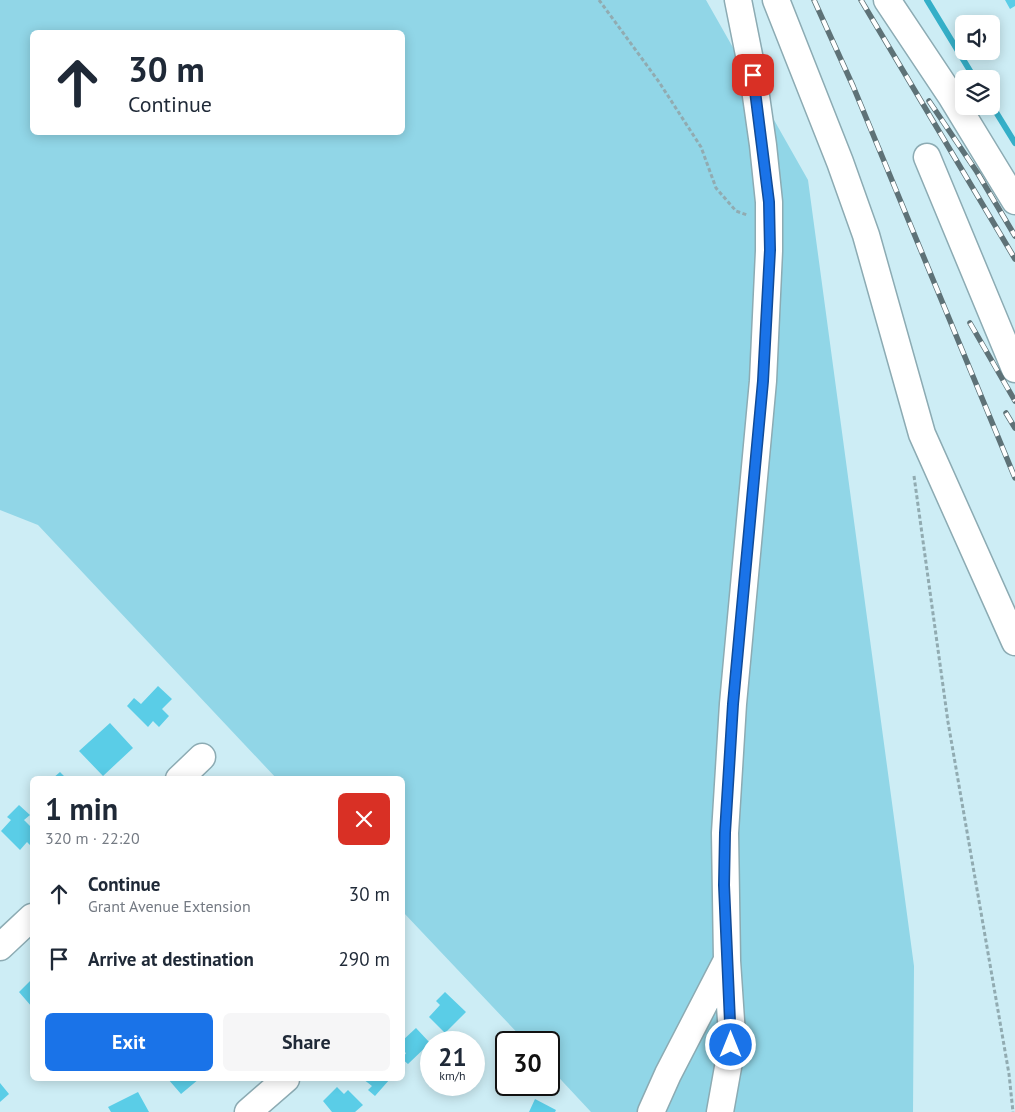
<!DOCTYPE html>
<html lang="en">
<head>
<meta charset="utf-8">
<style>
  body { margin:0; font-family:"PT Sans",sans-serif; background:#f6f6f7; color:#1f2937; height:100vh; display:flex; flex-direction:column; font-size:19px; white-space:nowrap }
  * { box-sizing:border-box; margin:0 }
  p { font-size:16px; color:#747a83 }
  .icon { flex:none; width:28px; height:28px; fill:none; stroke:currentColor; stroke-width:2; stroke-linecap:round; stroke-linejoin:round }
  .map { position:relative; flex:1; overflow:hidden }
  .details { position:absolute; left:30px; top:776px; width:375px; height:305px; display:flex; flex-direction:column; background:#fff; border-radius:8px; box-shadow:0 2px 12px #0003 }
  .details>* { flex:none }
  .guide { position:absolute; left:30px; top:30px; width:375px; height:105px; border-radius:8px; box-shadow:0 2px 12px #0003; background:#fff; color:#1f2937; overflow:hidden }
  .tools { position:absolute; left:955px; top:15px; display:grid; gap:10px }
  .tools a { display:grid; place-items:center; width:45px; height:45px; border-radius:8px; background:#fff; box-shadow:0 2px 12px #0003; font-size:25px }
  .speed { position:absolute; left:420px; top:1031px; display:flex; gap:10px; font-size:25px; font-weight:700; text-align:center }
  .speed>* { display:grid; place-content:center; width:65px; height:65px; border-radius:50%; background:#fff; box-shadow:0 2px 12px #0003; line-height:1 }
  .speed small { font-size:12px; font-weight:400 }
  .speed .limit { border:2px solid #111; border-radius:8px; background:#fff; color:#111 }
  .pin { position:absolute; display:grid; place-items:center; width:42px; height:42px; color:#fff; margin:-21px; border-radius:10px; box-shadow:0 2px 8px #0006 }
  .me { position:absolute; width:55px; margin:-28px; rotate:0deg; stroke-linejoin:round; filter:drop-shadow(0 0 4px #0008) }
  .turn { display:flex; align-items:center; gap:18px; height:105px; padding:0 15px; font-size:22px }
  .turn .icon { width:65px; height:65px; stroke-width:2.5 }
  .turn b { display:block; font-size:35px; line-height:42px }
  .round { display:grid; place-items:center; flex:none; width:52px; height:52px; border-radius:8px; background:#f6f6f7 }
  .head { display:flex; align-items:center; justify-content:space-between; height:85px; padding:0 15px }
  h1 { font-size:30px; font-weight:600; line-height:38px }
  .cta { display:flex; gap:10px; margin-top:auto; padding:10px 15px }
  .cta a { flex:1; height:58px; border-radius:8px; background:#1a73e8; color:#fff; font-size:20px; font-weight:600; line-height:58px; text-align:center }
  .cta a+a { background:#f6f6f7; color:#1f2937 }
  ul { padding:0; list-style:none }
  li { display:flex; align-items:center; gap:15px; height:65px; padding:0 15px }
  li div { flex:1 }
  li b { display:block; font-size:19px }
  li em { font-style:normal }
  .map>svg:first-child { display:block }
  .green { fill:#91d6e7; fill-rule:evenodd }
  .lines { fill:none; stroke-linecap:round; stroke-linejoin:round }
  .stream { stroke:#35afc8; stroke-width:6 }
  .building { fill:#5acde7 }
  .minor-casing { stroke:#8cabb3; stroke-width:29 }
  .path { stroke:#91abb1; stroke-width:3; stroke-dasharray:4 2.5; stroke-linecap:butt }
  .minor { stroke:#fff; stroke-width:26 }
  .rail-casing { stroke:#5e7277; stroke-width:5.5 }
  .rail { stroke:#fff; stroke-width:4; stroke-dasharray:11; stroke-linecap:butt }
  .route-casing { stroke:#114b97; stroke-width:12 }
  .route { stroke:#1a73e8; stroke-width:9 }
</style>
</head>
<body>
<div class="map">
<svg width="1015" height="1112" viewBox="0 0 1015 1112">
  <rect width="100%" height="100%" fill="#cdedf5"/>
  <path class="green" d="M 0,0 L 706,0 L 808,180 L 914,966 L 913,1112 L 591,1112 L 549,1067 L 549,1042 L 526,1042 L 403,912 L 402,779 L 277,779 L 38,525 L 0,510 ZM 32,32 L 402,32 L 402,132 L 32,132 Z"/>
  <g class="lines">
    <path class="stream" d="M 927,0 L 975,79
      M 991,104 L 1015,143"/>
  </g>
  <path class="building" d="M 1005,0 L 1015,0 L 1015,6 L 1010,9 Z
    M 158,686 L 172,699 L 162,709 L 169,716 L 159,727 L 153,721 L 148,727 L 127,706 L 134,698 L 141,704 Z
    M 110,723 L 133,748 L 103,776 L 79,751 Z
    M 60,772 L 67,779 L 52,779 Z
    M 19,805 L 30,815 L 24,820 L 32,828 L 32,847 L 27,842 L 20,850 L 1,831 L 11,820 L 7,817 Z
    M 32,979 L 32,1007 L 19,992 Z
    M 445,992 L 466,1012 L 445,1033 L 429,1017 L 440,1005 L 436,1001 Z
    M 416,1028 L 430,1043 L 408,1064 L 402,1059 L 406,1053 L 402,1050 L 402,1041 Z
    M 168,1079 L 199,1079 L 181,1094 Z
    M 363,1079 L 390,1079 L 375,1096 L 368,1090 L 372,1086 Z
    M 0,1083 L 9,1094 L 0,1102 Z
    M 337,1087 L 344,1094 L 348,1090 L 363,1105 L 355,1112 L 332,1112 L 323,1101 Z
    M 138,1092 L 149,1112 L 111,1112 L 108,1107 Z
    M 535,1099 L 556,1110 L 555,1112 L 529,1112 Z"/>
  <g class="lines">
    <defs>
      <path id="minor" d="M 776,0 L 840,162 L 866,235 L 922,434 L 1015,642
        M 887,0 L 951,96 L 1015,201
        M 927,157 L 1015,369
        M 179,779 L 202,757
        M 0,947 L 32,917
        M 248,1112 L 286,1079
        M 651,1112 L 668,1074 L 727,960 L 725,833 L 733,704 L 763,381 L 769,251 L 769,202 L 763,145 L 753,75 L 738,0
        M 720,1112 L 730,1056 L 732,1035 L 727,961"/>
    </defs>
    <use href="#minor" class="minor-casing"/>
    <path class="path" d="M 599,0 L 659,82 L 701,147 L 716,188 L 736,211 L 747,215
      M 914,476 L 948,722 L 1009,1074 L 1013,1112"/>
    <use href="#minor" class="minor"/>
    <defs>
      <path id="rail" d="M 814,0 L 853,86 L 1015,478
        M 861,0 L 1015,259
        M 929,101 L 977,172 L 1015,236
        M 970,323 L 1015,401
        M 1006,413 L 1015,428"/>
    </defs>
    <use href="#rail" class="rail-casing"/>
    <use href="#rail" class="rail"/>
  </g>
  <g class="lines">
    <defs>
      <path id="route" d="M 731,1045 L 724,885 L 725,833 L 733,704 L 763,381 L 770,250 L 769,202 L 753,75"/>
    </defs>
    <use href="#route" class="route-casing"/>
    <use href="#route" class="route"/>
  </g>
</svg>
<div class="tools">
<a><svg class="icon" aria-label="sound" viewBox="0 0 24 24"><path d="M4 9h4l5-4v14l-5-4H4zM17 9q2 3 0 6"/></svg></a>
<a><svg class="icon" aria-label="layers" viewBox="0 0 24 24"><path d="M12 4l9 5-9 5-9-5zM3 14l9 5 9-5"/></svg></a>
</div>
<div class="speed"><div>21<small>km/h</small></div><div class="limit">30</div></div>
<div class="pin" style="left:753px;top:75px;background:#d93025"><svg class="icon" aria-label="arrive" viewBox="0 0 24 24"><path d="M6 21V4h12l-3 4 3 4H6"/></svg></div>
<svg class="me" style="left:731px;top:1045px" viewBox="-20 -20 40 40"><circle r="17" fill="#1a73e8" stroke="#fff" stroke-width="3"/><path d="M0-11L8 9 0 5-8 9z" fill="#fff"/></svg>
<div class="guide">
<div class="turn"><svg class="icon" aria-label="ahead" viewBox="0 0 24 24"><path d="M12 20V5M6 11l6-6 6 6"/></svg><div><b>30 m</b>Continue</div></div>
</div>
<section class="details">
<div class="head"><div><h1>1 min</h1><p>320 m · 22:20</p></div><a class="round" style="background:#d93025;color:#fff"><svg class="icon" aria-label="close" viewBox="0 0 24 24"><path d="M6 6l12 12M18 6L6 18"/></svg></a></div>
<ul>
<li><svg class="icon" aria-label="ahead" viewBox="0 0 24 24"><path d="M12 20V5M6 11l6-6 6 6"/></svg><div><b>Continue</b><p>Grant Avenue Extension</p></div><em>30 m</em></li>
<li><svg class="icon" aria-label="arrive" viewBox="0 0 24 24"><path d="M6 21V4h12l-3 4 3 4H6"/></svg><div><b>Arrive at destination</b></div><em>290 m</em></li>
</ul>
<div class="cta"><a>Exit</a><a>Share</a></div>
</section>
</div>
</body>
</html>
